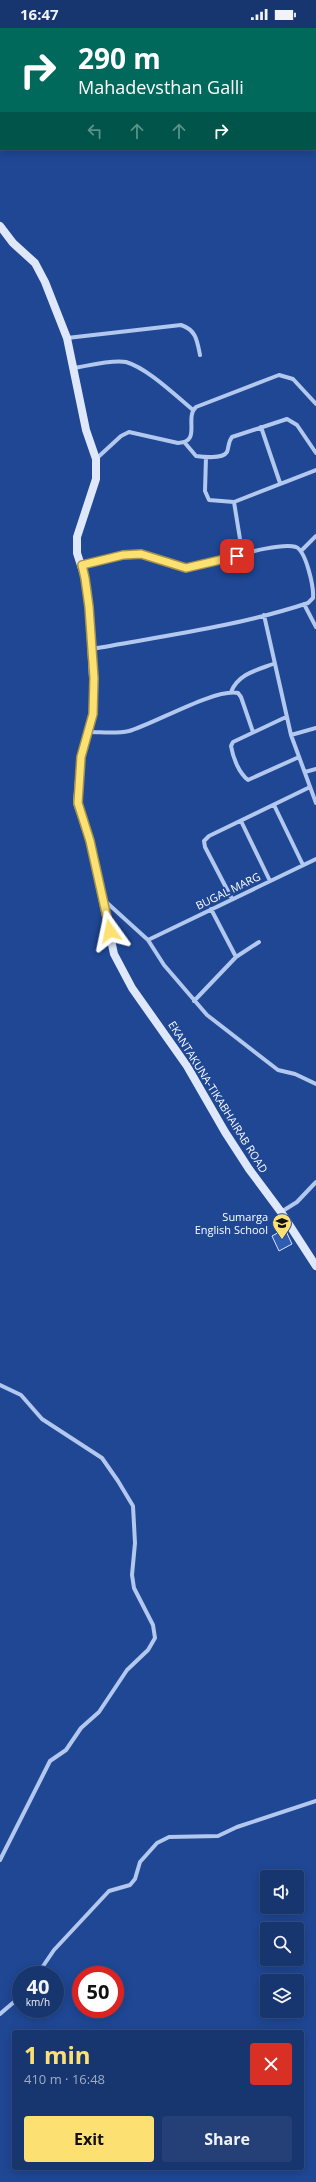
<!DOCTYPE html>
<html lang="en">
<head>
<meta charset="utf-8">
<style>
  body { margin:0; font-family:"Open Sans",sans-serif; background:#244077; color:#f1f3f6; height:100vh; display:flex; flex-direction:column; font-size:15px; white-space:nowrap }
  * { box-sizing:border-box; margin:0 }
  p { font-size:13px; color:#9eabc3 }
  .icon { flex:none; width:22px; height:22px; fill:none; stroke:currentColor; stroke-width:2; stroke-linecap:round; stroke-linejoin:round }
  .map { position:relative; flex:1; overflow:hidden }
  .side { position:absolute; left:12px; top:2002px; width:292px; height:140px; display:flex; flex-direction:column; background:#17356f; border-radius:4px; box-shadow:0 2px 10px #0003,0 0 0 1px #365082 }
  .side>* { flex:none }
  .banner { position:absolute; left:0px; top:0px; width:316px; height:122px; box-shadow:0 2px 10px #0003,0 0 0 1px #365082; background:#00695c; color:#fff; overflow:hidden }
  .tools { position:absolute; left:260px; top:1842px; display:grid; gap:8px }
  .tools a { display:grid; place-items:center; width:44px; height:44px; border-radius:4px; background:#17356f; box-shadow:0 2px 10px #0003,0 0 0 1px #365082; font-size:20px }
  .speed { position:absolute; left:12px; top:1938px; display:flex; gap:8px; font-size:20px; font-weight:700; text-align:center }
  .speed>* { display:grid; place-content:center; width:52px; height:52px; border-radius:50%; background:#17356f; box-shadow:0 2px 10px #0003,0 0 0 1px #365082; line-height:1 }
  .speed small { font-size:10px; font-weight:400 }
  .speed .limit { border:6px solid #d22; background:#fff; color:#111 }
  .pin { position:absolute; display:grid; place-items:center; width:34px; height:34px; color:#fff; margin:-17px; border-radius:8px; box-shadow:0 2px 6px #0006 }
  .me { position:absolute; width:44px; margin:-22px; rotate:348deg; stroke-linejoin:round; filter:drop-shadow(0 0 3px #0008) }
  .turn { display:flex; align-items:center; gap:14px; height:84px; padding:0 12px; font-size:18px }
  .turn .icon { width:52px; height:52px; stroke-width:2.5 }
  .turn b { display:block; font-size:28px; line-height:34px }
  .lanes { display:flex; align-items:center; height:38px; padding:0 12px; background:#0003; justify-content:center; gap:20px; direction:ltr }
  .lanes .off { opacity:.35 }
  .round { display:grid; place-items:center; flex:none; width:42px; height:42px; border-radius:4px; background:#244077 }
  .overview { display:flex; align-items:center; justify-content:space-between; height:68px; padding:0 12px }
  h1 { font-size:24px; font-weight:700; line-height:30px; color:#fce172 }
  .button { display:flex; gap:8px; margin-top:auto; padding:8px 12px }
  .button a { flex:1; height:46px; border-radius:4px; background:#fce172; color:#111; font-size:16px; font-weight:700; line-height:46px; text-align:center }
  .button a+a { background:#244077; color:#f1f3f6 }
  .status { display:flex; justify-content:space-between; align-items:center; height:28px; padding:0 20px; background:#17356f; direction:ltr }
  .status svg { height:11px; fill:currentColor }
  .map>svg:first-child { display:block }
  .building { fill:#2f5db2; stroke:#d8e4fa }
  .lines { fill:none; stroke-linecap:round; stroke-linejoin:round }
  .minor { stroke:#b2c8ee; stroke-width:4 }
  .secondary { stroke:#dfe8fa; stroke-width:8 }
  .route-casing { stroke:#a4924a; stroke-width:10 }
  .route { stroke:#fce172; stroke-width:7 }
  .labels { text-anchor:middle; stroke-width:4; stroke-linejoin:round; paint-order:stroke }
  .street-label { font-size:11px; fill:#fff; stroke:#1f4794 }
  .poi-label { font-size:11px; fill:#fff; stroke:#1f4794; text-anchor:end }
</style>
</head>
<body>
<div class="status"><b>16:47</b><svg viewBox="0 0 49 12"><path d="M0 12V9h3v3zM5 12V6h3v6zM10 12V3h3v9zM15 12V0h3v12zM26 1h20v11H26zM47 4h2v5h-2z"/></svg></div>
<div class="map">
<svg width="316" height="2154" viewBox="0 0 316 2154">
  <rect width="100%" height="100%" fill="#1f4794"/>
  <path class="building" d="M 285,1201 L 292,1216 L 279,1223 L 272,1208 Z"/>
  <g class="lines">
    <path class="minor" d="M 77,0 L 78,1
      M 315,105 L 316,106
      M 67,310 L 181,297 C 196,302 197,312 200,327
      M 74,340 C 87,338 113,331 126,334 C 147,340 175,367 193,382
      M 261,399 L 280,455
      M 185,415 L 196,428 C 203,429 223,431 227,424 C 229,419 228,414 232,409 L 287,391 L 297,397 L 316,425
      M 206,429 L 205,463 L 209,472 L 234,474 L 316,442
      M 96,431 L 121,408 L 129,404 L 178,415 C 202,414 184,390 196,379 L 279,347 L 293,351 L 316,376
      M 301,523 L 316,508
      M 226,530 L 238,516 L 240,511 L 234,474
      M 82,537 C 100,532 122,524 141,526 C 157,528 173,541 188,539 C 212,536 276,513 296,519 C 306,523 314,559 313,570 L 308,575 C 239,598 163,608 92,621
      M 304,576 L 316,599
      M 264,587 L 291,707 L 316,775
      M 231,664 C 238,646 257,642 273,636
      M 286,689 L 233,714 L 231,718 C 233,730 239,745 248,752 L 299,729
      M 89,704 C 102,704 116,706 129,703 C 154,696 215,660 238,665 L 241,669 L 253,704
      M 291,707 L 316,700
      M 305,744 L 316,741
      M 274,777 L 303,837
      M 241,793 L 270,853
      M 232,871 L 205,819 L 204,813 L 209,808 L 310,759
      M 105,873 L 148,912 L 164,937 L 207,987 L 278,1042 L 295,1046 L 316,1056
      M 211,881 L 236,929
      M 148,912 L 316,831
      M 194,973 L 236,929 L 259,914
      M 281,1184 L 297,1174 L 316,1154
      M 0,1357 L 21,1367 L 42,1391 L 102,1430 L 118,1453 L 133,1478 L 135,1515 L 132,1547 L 134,1560 L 153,1597 L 155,1610 L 148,1622 L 127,1642 L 99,1684 L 81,1700 L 66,1722 L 50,1733 L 0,1832
      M 37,1947 L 54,1922 L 109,1863 L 130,1857 L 135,1851 L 140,1834 L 157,1815 L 169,1809 L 218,1808 L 237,1799 L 316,1773
      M 0,1986 L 21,1968"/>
    <path class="secondary" d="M 0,198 L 13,215 L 35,235 L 45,254 L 67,310 L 86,402 L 96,431 L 96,451 L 77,509 L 77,525 L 85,550 L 89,579 L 93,650 L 93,686 L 81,729 L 77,775 L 90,813 L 114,926 L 132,960 L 187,1038 L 225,1104 L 249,1141 L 281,1184 L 316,1238"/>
  </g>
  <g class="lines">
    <defs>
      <path id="route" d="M 110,903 L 90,813 L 78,775 L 81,729 L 93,686 L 94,650 L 89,579 L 85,550 L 82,537 L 123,527 L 141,526 L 186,540 L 237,528"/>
    </defs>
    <use href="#route" class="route-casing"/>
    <use href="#route" class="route"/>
  </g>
  <defs>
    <symbol id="school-pin" viewBox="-11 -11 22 30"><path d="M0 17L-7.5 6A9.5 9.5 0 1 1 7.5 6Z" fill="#fce172" stroke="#1f4794"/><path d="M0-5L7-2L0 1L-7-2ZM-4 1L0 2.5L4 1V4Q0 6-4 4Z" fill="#111"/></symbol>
  </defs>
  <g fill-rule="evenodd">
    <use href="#school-pin" x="271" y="1184" width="22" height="30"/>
  </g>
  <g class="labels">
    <g class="street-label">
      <text transform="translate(228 863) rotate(-26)" y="4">BUGAL MARG</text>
      <text transform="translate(218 1069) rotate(58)" y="4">EKANTAKUNA-TIKABHAIRAB ROAD</text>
    </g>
    <g class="poi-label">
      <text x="268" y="1193">Sumarga<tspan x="268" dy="13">English School</tspan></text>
    </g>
  </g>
</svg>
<div class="tools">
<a><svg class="icon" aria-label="sound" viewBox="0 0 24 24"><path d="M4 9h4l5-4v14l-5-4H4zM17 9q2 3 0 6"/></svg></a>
<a><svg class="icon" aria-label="search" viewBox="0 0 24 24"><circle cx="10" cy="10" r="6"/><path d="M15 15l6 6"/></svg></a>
<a><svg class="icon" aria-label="layers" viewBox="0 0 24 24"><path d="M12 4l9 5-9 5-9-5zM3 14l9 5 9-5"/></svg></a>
</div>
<div class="speed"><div>40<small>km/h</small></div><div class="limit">50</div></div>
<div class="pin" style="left:237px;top:528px;background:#d93025"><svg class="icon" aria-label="arrive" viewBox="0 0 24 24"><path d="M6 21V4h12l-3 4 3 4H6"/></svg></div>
<svg class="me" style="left:110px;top:903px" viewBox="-20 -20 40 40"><path d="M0-17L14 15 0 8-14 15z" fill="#fce172" stroke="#fff" stroke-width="4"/></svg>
<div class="banner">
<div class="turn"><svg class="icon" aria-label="right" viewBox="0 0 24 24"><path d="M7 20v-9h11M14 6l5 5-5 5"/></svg><div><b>290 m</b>Mahadevsthan Galli</div></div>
<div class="lanes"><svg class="icon off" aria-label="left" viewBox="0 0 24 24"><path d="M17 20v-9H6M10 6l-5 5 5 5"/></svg><svg class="icon off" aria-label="ahead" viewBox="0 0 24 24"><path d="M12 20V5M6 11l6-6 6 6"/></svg><svg class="icon off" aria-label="ahead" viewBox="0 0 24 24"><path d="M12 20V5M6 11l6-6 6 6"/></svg><svg class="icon" aria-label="right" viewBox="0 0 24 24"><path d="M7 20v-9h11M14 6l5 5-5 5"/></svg></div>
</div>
<section class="side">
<div class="overview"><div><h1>1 min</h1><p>410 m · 16:48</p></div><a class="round" style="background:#d93025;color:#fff"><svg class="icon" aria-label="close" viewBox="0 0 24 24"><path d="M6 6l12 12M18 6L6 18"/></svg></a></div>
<div class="button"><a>Exit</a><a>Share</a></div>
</section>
</div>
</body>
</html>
